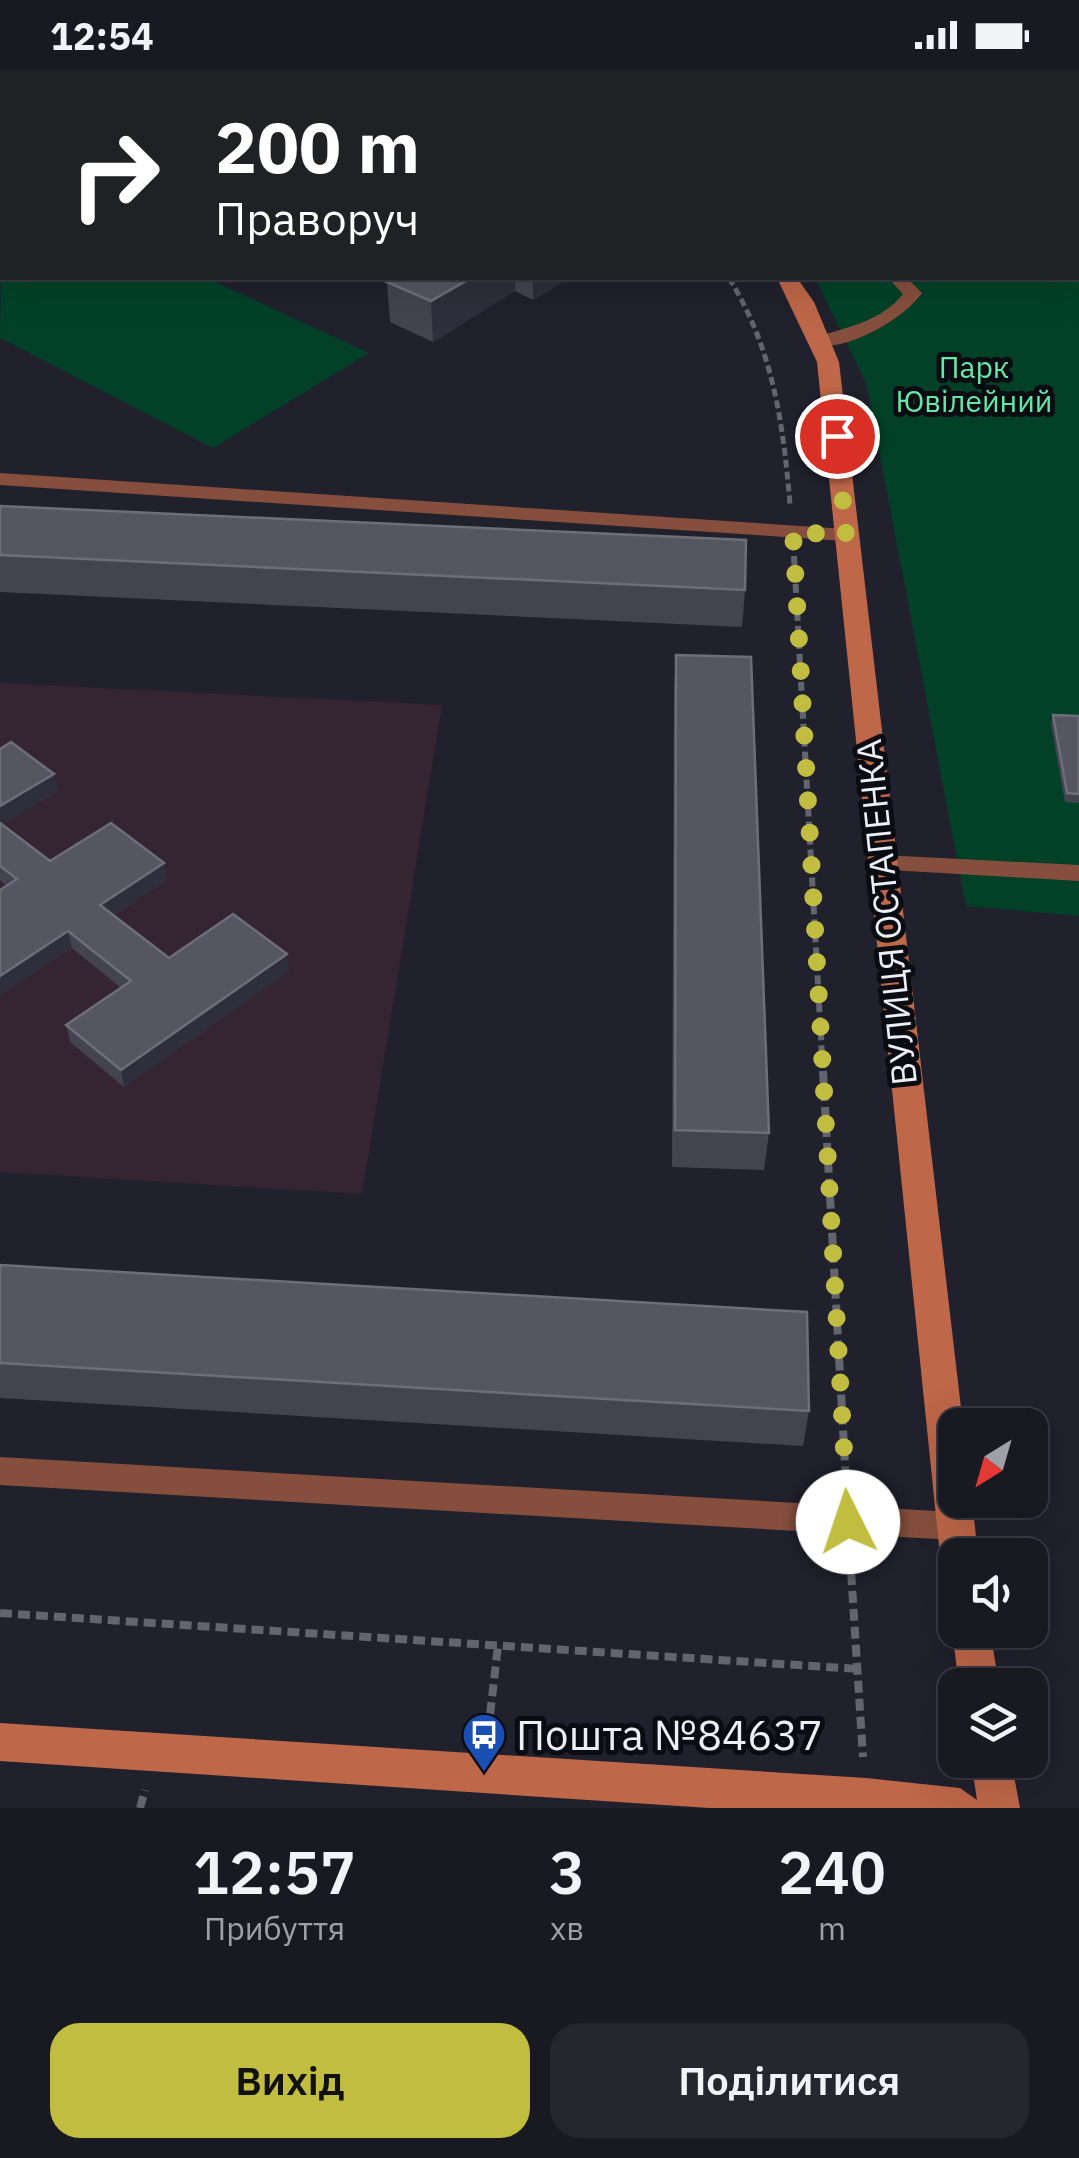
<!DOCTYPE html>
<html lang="uk">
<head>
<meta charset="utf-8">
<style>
  body { margin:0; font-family:"IBM Plex Sans",sans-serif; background:#26262f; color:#f1f3f6; height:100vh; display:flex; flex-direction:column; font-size:38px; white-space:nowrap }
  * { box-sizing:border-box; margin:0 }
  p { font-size:32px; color:#9fa0a5 }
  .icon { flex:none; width:55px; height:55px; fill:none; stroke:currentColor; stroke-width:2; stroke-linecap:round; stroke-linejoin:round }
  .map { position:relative; height:1738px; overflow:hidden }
  .side { display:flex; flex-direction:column; background:#191922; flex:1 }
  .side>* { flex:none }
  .banner { position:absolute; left:0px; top:0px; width:1080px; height:210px; box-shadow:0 10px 40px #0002,0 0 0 2px #373840; background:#202124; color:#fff; overflow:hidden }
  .needle { width:65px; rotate:217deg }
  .tools { position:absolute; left:938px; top:1338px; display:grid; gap:20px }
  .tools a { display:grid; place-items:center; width:110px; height:110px; border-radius:20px; background:#191922; box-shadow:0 10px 40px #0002,0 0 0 2px #373840; font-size:50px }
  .pin { position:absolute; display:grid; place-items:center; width:85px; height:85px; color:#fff; margin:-42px; border:5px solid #fff; border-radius:50%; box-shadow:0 2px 10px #0007 }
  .me { position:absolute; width:110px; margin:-55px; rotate:356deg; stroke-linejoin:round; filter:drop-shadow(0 0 8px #0008) }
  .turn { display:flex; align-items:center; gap:35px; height:210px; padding:0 50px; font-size:45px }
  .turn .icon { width:130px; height:130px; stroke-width:2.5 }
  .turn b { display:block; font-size:70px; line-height:85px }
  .eta { display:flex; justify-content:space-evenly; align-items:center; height:170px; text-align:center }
  .eta b { font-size:60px; font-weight:600; line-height:70px }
  .primary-button { display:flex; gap:20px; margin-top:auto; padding:20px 50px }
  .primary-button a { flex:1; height:115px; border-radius:30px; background:#c1bd40; color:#111; font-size:40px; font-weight:600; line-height:115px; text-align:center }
  .primary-button a+a { background:#26262f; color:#f1f3f6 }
  .status { display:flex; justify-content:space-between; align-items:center; height:70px; padding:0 50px; background:#191922; direction:ltr }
  .status svg { height:28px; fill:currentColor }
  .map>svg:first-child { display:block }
  .education { fill:#342530 }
  .green { fill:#024128 }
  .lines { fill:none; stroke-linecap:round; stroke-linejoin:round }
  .path-far2 { stroke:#646470; stroke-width:5; stroke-dasharray:8 4; stroke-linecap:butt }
  .path-far1 { stroke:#646470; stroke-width:6; stroke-dasharray:9 5; stroke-linecap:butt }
  .path { stroke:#646470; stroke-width:8; stroke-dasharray:12 6; stroke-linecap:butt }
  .lane { fill:#864f3d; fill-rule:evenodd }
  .secondary { fill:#be6749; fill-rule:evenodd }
  .wall { fill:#444451 }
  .shaded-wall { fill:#2e2e3c }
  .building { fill:#565663; stroke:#6e6e7a; stroke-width:2.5 }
  .route { stroke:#c1bd40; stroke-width:18; stroke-dasharray:0 32.4 }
  .labels { text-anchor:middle; stroke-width:10; stroke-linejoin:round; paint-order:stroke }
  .far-park-label { font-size:30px; fill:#64e7a9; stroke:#0b0c11 }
  .street-label { font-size:35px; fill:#eeeef7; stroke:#0b0c11 }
  .near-poi-label { font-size:42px; fill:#eeeef7; stroke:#0b0c11; text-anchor:start }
</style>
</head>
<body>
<div class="status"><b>12:54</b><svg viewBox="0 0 49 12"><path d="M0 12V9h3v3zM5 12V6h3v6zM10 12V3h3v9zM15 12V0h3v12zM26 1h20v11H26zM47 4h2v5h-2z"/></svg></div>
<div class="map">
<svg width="1079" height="1738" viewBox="0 0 1079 1738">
  <rect width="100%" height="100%" fill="#21212e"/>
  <path class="education" d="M 0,613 L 442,635 L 362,1124 L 0,1102 Z"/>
  <path class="green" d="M 713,0 L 1079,0 L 1079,846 L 966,836 L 866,313 L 815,208 L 1078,208 L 1078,2 L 707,2 Z
    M 2,123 L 2,208 L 207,208 L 369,283 L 213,378 L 0,268 Z"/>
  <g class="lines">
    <path class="path-far2" d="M 467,0 L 473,2
      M 179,2 L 184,0
      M 729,208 C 773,279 783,352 790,434"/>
    <path class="path-far1" d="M 794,486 L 823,1004"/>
    <path class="path" d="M 823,1001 L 846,1412
      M 850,1485 L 863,1687
      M 0,1543 L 858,1599
      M 488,1662 L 498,1576
      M 140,1738 L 145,1720"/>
    <path class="lane" d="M 888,208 L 907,208 L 922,223 C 903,250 847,281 813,276 L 813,268 C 845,258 882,251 903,224 Z
      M 0,403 L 846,459 L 856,465 L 846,471 L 0,415 Z
      M 882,785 L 1079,795 L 1079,811 L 873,799 L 870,793 L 873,787 Z
      M 0,1387 L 954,1442 L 965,1446 L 970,1456 L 965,1466 L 954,1470 L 0,1415 Z"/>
    <path class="secondary" d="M 521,0 L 543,0 L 544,2 L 522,2 Z
      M 777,208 L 797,208 L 814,232 L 839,292 L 963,1355 L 955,1355 L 955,1430 L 972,1430 L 978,1485 L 955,1485 L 955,1501 L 946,1497 L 940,1485 L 817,292 Z
      M 955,1552 L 955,1560 L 990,1560 L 999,1615 L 959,1615 L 952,1560 Z
      M 0,1653 L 866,1708 L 960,1718 L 977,1730 L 971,1690 L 1011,1690 L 1020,1738 L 710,1738 L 0,1691 Z"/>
  </g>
  <path class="wall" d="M 5,0 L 136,0 L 136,2 L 10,2 Z
    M 240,0 L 337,0 L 343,2 L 240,2 Z
    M 394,208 L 569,208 L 533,230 L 515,221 L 433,272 L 390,252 L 387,212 Z
    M 0,436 L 745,520 L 742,557 L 0,522 Z
    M 676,585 L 769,1063 L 764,1100 L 672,1097 L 674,622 Z
    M 1053,645 L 1079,646 L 1079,733 L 1065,732 L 1051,654 Z
    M 0,679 L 58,721 L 2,754 L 50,791 L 164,793 L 167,810 L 114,845 L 169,888 L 289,901 L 124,1017 L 70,972 L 66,955 L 121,918 L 72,878 L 0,925 L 0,820 L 7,816 L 0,810 Z
    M 0,1195 L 809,1341 L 803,1376 L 0,1328 Z"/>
  <path class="shaded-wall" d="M 123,0 L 136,0 L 136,2 L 118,2 Z
    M 471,208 L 515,208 L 515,221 L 433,272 L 431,231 Z
    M 533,208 L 569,208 L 533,230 Z
    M 54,704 L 58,721 L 0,756 L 0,736 Z
    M 164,793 L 167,810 L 104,852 L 100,835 Z
    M 68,861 L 72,878 L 0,925 L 0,906 Z
    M 287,884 L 289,901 L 124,1017 L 121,1000 Z"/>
  <path class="building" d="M 61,0 L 123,0 L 118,2 L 67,2 Z
    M 254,0 L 337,0 L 343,2 L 260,2 Z
    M 394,208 L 471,208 L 431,231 L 387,212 Z
    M 0,436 L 746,470 L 745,520 L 0,485 Z
    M 676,585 L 751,587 L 769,1063 L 675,1060 Z
    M 1053,645 L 1079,646 L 1079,724 L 1067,723 Z
    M 11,672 L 54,704 L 0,736 L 0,679 Z
    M 0,753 L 50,791 L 111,753 L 164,793 L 100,835 L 169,888 L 233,844 L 287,884 L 121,1000 L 66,955 L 131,911 L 68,861 L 0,906 L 0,820 L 17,809 L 0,796 Z
    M 0,1195 L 807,1242 L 809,1341 L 0,1293 Z"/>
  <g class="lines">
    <path class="route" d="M 837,366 L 846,465 L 793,462 L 848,1452"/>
  </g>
  <defs>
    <symbol id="bus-pin" viewBox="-11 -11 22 30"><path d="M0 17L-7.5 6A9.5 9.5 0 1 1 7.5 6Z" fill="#1a4fb4" stroke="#0b0c11"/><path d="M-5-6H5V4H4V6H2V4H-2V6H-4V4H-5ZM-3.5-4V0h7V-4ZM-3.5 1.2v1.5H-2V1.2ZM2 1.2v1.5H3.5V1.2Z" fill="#fff"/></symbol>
  </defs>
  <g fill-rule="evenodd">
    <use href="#bus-pin" x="459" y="1640" width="50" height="68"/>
  </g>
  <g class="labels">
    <g class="far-park-label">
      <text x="974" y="308">Парк<tspan x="974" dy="34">Ювілейний</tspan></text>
    </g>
    <g class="street-label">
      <text transform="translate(887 842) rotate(-96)" y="12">ВУЛИЦЯ ОСТАПЕНКА</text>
    </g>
    <g class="near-poi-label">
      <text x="516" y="1680">Пошта №84637</text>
    </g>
  </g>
</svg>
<div class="tools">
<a><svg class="needle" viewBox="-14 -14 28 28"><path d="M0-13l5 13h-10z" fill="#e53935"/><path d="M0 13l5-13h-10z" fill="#9fa0a5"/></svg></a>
<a><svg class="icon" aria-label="sound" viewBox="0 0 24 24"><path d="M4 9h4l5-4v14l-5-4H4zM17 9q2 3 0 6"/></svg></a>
<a><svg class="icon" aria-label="layers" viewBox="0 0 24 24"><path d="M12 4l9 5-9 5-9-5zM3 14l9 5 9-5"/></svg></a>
</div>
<div class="pin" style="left:837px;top:366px;background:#d93025"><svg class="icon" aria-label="arrive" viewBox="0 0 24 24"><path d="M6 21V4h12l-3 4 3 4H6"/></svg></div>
<svg class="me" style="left:848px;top:1452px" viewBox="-20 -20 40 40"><circle r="19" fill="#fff"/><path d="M0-13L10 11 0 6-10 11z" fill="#c1bd40"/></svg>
<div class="banner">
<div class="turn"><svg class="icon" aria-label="right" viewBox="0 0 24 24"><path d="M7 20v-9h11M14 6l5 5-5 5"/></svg><div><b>200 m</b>Праворуч</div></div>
</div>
</div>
<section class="side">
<div class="eta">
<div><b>12:57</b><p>Прибуття</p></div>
<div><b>3</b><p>хв</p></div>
<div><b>240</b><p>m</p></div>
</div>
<div class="primary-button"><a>Вихід</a><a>Поділитися</a></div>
</section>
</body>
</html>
